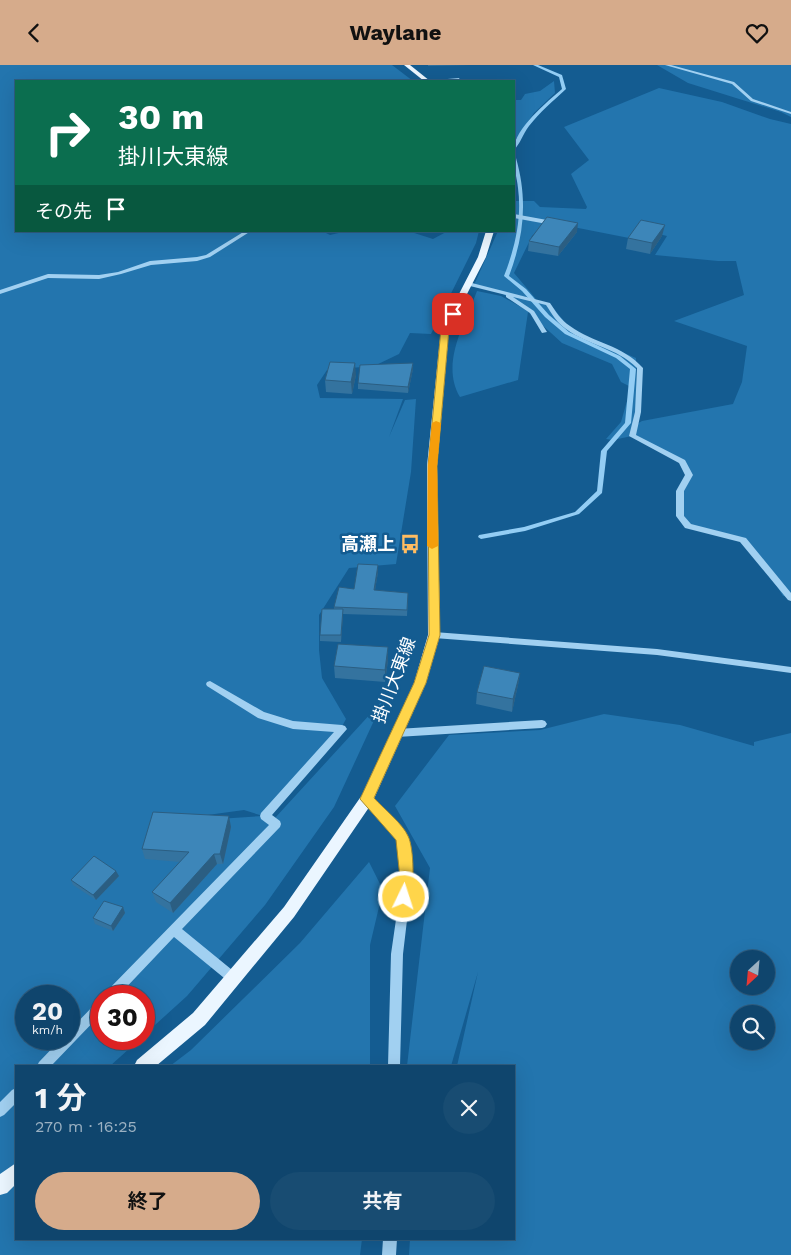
<!DOCTYPE html>
<html lang="ja">
<head>
<meta charset="utf-8">
<style>
  body { margin:0; font-family:"Work Sans","Noto Sans JP",sans-serif; background:#184c72; color:#f1f3f6; height:100vh; display:flex; flex-direction:column; font-size:19px; white-space:nowrap }
  * { box-sizing:border-box; margin:0 }
  p { font-size:16px; color:#9bb1c2 }
  .icon { flex:none; width:28px; height:28px; fill:none; stroke:currentColor; stroke-width:2; stroke-linecap:round; stroke-linejoin:round }
  .map { position:relative; flex:1; overflow:hidden }
  .sheet { position:absolute; left:15px; top:1000px; width:500px; height:175px; display:flex; flex-direction:column; background:#0f456d; border-radius:0px; box-shadow:0 5px 20px #0002,0 0 0 1px #2f5d80 }
  .sheet>* { flex:none }
  .hud { position:absolute; left:15px; top:15px; width:500px; height:152px; border-radius:0px; box-shadow:0 5px 20px #0002,0 0 0 1px #2f5d80; background:#0b6e4f; color:#fff; overflow:hidden }
  .needle { width:32px; rotate:206deg }
  .tools { position:absolute; left:730px; top:885px; display:grid; gap:10px }
  .tools a { display:grid; place-items:center; width:45px; height:45px; border-radius:50%; background:#0f456d; box-shadow:0 5px 20px #0002,0 0 0 1px #2f5d80; font-size:25px }
  .speed { position:absolute; left:15px; top:920px; display:flex; gap:10px; font-size:25px; font-weight:700; text-align:center }
  .speed>* { display:grid; place-content:center; width:65px; height:65px; border-radius:50%; background:#0f456d; box-shadow:0 5px 20px #0002,0 0 0 1px #2f5d80; line-height:1 }
  .speed small { font-size:12px; font-weight:400 }
  .speed .limit { border:8px solid #d22; background:#fff; color:#111 }
  .pin { position:absolute; display:grid; place-items:center; width:42px; height:42px; color:#fff; margin:-21px; border-radius:10px; box-shadow:0 2px 8px #0006 }
  .me { position:absolute; width:55px; margin:-28px; rotate:4deg; stroke-linejoin:round; filter:drop-shadow(0 0 4px #0008) }
  .turn { display:flex; align-items:center; gap:18px; height:105px; padding:0 20px; font-size:22px }
  .turn .icon { width:65px; height:65px; stroke-width:2.5 }
  .turn b { display:block; font-size:35px; line-height:42px }
  .then { display:flex; align-items:center; height:48px; padding:0 20px; background:#0003; gap:10px; font-size:19px }
  .round { display:grid; place-items:center; flex:none; width:52px; height:52px; border-radius:26px; background:#184c72 }
  .head { display:flex; align-items:center; justify-content:space-between; height:85px; padding:0 20px }
  h1 { font-size:30px; font-weight:700; line-height:38px }
  .action { display:flex; gap:10px; margin-top:auto; padding:10px 20px }
  .action a { flex:1; height:58px; border-radius:30px; background:#d6ab8b; color:#111; font-size:20px; font-weight:700; line-height:58px; text-align:center }
  .action a+a { background:#184c72; color:#f1f3f6 }
  header { display:flex; justify-content:space-between; align-items:center; height:65px; padding:0 20px; background:#d6ab8b; color:#111; font-size:22px; font-weight:700 }
  .map>svg:first-child { display:block }
  .green { fill:#2375ae; fill-rule:evenodd }
  .lines { fill:none; stroke-linecap:round; stroke-linejoin:round }
  .stream { fill:#93cdf4; fill-rule:evenodd }
  .minor { fill:#a1d0f1; fill-rule:evenodd }
  .major { fill:#ebf6ff; fill-rule:evenodd }
  .wall { fill:#34739f }
  .shaded-wall { fill:#2b5e82 }
  .building { fill:#3d86b9; stroke:#2b5e82 }
  .route { fill:#ffd54a; stroke:#a68a30 }
  .slow { fill:#f59e0b }
  .labels { text-anchor:middle; stroke-width:5; stroke-linejoin:round; paint-order:stroke }
  .poi-label { font-size:18px; font-weight:bold; fill:#fff; stroke:#145c91; text-anchor:end }
  .street-label { font-size:18px; fill:#fff; stroke:#145c91 }
</style>
</head>
<body>
<header><svg class="icon" aria-label="back" viewBox="0 0 24 24"><path d="M15 5l-7 7 7 7"/></svg>Waylane<svg class="icon" aria-label="heart" viewBox="0 0 24 24"><path d="M12 20l-8-8c-3-5 5-10 8-4 3-6 11-1 8 4z"/></svg></header>
<div class="map">
<svg width="791" height="1190" viewBox="0 0 791 1190">
  <rect width="100%" height="100%" fill="#145c91"/>
  <path class="green" d="M 0,0 L 392,0 L 413,16 L 16,16 L 16,166 L 322,166 L 330,170 L 347,166 L 408,166 L 433,174 L 448,166 L 479,166 L 476,178 L 431,269 L 410,268 L 399,289 L 374,301 L 327,305 L 317,320 L 320,333 L 403,334 L 389,372 L 405,335 L 416,334 L 411,407 L 396,499 L 349,503 L 319,550 L 319,585 L 322,613 L 346,654 L 338,669 L 266,750 L 275,753 L 384,634 L 334,742 L 265,840 L 187,931 L 144,970 L 144,931 L 101,931 L 101,974 L 140,974 L 110,1001 L 16,1001 L 16,1174 L 362,1174 L 360,1190 L 0,1190 ZM 244,745 L 263,751 L 156,758 L 156,757 ZM 26,931 L 69,931 L 69,974 L 26,974 Z
    M 657,0 L 791,0 L 791,52 L 781,47 L 688,18 Z
    M 554,16 L 555,28 L 534,48 L 514,77 L 514,35 L 521,35 L 525,29 L 540,26 Z
    M 659,23 L 722,37 L 770,54 L 791,59 L 791,532 L 783,531 L 760,494 L 743,475 L 688,461 L 680,451 L 681,426 L 689,410 L 681,396 L 632,371 L 613,375 L 606,374 L 621,357 L 631,322 L 621,317 L 612,299 L 562,278 L 528,247 L 518,315 L 460,332 C 440,299 465,258 477,226 L 501,231 L 521,242 L 499,226 L 474,220 L 498,166 L 514,166 L 514,136 L 534,136 L 540,142 L 586,144 L 587,142 L 571,109 L 589,95 L 564,62 ZM 550,152 L 558,159 L 629,173 L 637,164 L 667,171 L 655,190 L 718,196 L 736,196 L 744,230 L 674,256 L 747,281 L 742,317 L 733,339 L 642,356 L 637,359 L 636,293 L 572,266 L 550,239 L 507,228 L 536,234 L 514,208 L 532,171 Z
    M 604,649 L 680,660 L 754,681 L 754,677 L 791,668 L 791,1190 L 409,1190 L 410,1174 L 514,1174 L 514,1001 L 457,1001 L 478,907 L 451,1001 L 407,1001 L 430,803 L 395,741 L 449,670 L 540,665 ZM 739,894 L 766,894 L 766,921 L 739,921 ZM 739,949 L 766,949 L 766,976 L 739,976 Z
    M 369,797 L 383,825 L 370,880 L 370,1001 L 170,1001 L 191,985 L 300,878 Z"/>
  <g class="lines">
    <path class="stream" d="M 533,0 L 538,0 L 562,10 L 566,24 C 553,36 540,47 529,61 C 523,69 520,79 514,85 C 513,65 548,36 562,24 L 559,12 Z
      M 514,92 L 516,93 C 528,135 524,171 509,211 L 526,224 L 549,250 L 569,267 L 620,291 L 636,304 L 631,358 L 607,386 L 602,428 L 579,449 L 525,466 L 481,474 L 478,472 L 479,470 L 524,462 L 575,447 L 597,426 L 601,386 L 625,358 L 630,304 L 616,293 L 565,269 L 545,252 L 522,226 L 504,211 C 515,183 522,153 518,123 C 517,112 513,102 514,92 Z"/>
    <path class="minor" d="M 665,0 L 671,0 L 734,17 L 753,34 L 791,47 L 791,49 L 751,36 L 732,19 Z
      M 459,13 L 460,15 L 434,16 L 436,15 Z
      M 514,149 L 547,155 L 550,157 L 547,159 L 514,153 Z
      M 245,166 L 251,166 L 210,192 L 197,196 L 151,200 L 121,209 L 99,214 L 48,213 L 0,229 L 0,225 L 48,209 L 99,210 L 118,207 L 150,196 L 197,192 L 206,190 Z
      M 468,217 L 550,238 C 556,247 561,255 570,261 C 593,278 623,280 643,303 L 641,347 L 636,370 L 685,395 L 693,410 L 684,426 L 684,451 L 691,459 L 746,473 L 791,528 L 791,536 L 788,535 L 740,477 L 685,463 L 676,451 L 676,426 L 685,410 L 679,398 L 629,371 L 635,347 L 637,303 C 616,282 589,281 566,264 C 557,258 552,249 546,240 L 513,232 L 534,246 L 547,267 L 542,268 L 530,248 L 506,232 L 506,230 L 466,220 L 465,219 Z
      M 434,567 L 657,584 L 791,602 L 791,608 L 657,590 L 434,573 L 430,570 Z
      M 210,616 L 264,647 L 293,656 L 342,660 L 345,661 L 347,664 L 272,750 L 280,756 L 281,759 L 280,762 L 182,864 L 237,909 L 239,913 L 237,917 L 233,918 L 229,917 L 174,872 L 118,931 L 104,931 L 106,927 L 269,760 L 261,754 L 260,751 L 261,748 L 334,667 L 293,664 L 258,653 L 207,621 L 206,619 L 207,617 Z
      M 542,655 L 545,656 L 547,659 L 545,662 L 542,663 L 397,672 L 394,671 L 392,668 L 394,665 L 397,664 Z
      M 367,730 L 371,731 L 408,773 L 412,813 L 403,889 L 400,1001 L 388,1001 L 391,889 L 402,813 L 398,775 L 363,737 L 362,734 L 363,731 Z
      M 101,935 L 101,949 L 51,1001 L 37,1001 L 39,997 L 61,974 L 69,974 L 69,966 L 97,937 Z
      M 16,1023 L 16,1038 L 4,1050 L 0,1052 L 0,1037 L 12,1025 Z
      M 383,1174 L 397,1174 L 396,1190 L 382,1190 Z"/>
    <path class="major" d="M 404,0 L 410,0 L 430,16 L 424,16 Z
      M 486,166 L 494,166 L 486,192 L 449,264 L 437,401 L 440,570 L 426,618 L 372,738 L 294,852 L 205,960 L 156,1001 L 134,1001 L 137,995 L 193,948 L 284,842 L 362,730 L 414,618 L 428,570 L 427,401 L 441,264 L 478,192 Z
      M 16,1098 L 16,1119 L 7,1128 L 0,1130 L 0,1109 Z"/>
  </g>
  <path class="wall" d="M 428,0 L 471,0 L 428,1 Z
    M 577,167 L 558,191 L 528,186 L 529,176 Z
    M 662,171 L 650,189 L 626,184 L 628,173 Z
    M 413,298 L 413,304 L 408,328 L 358,324 L 358,318 Z
    M 356,310 L 352,329 L 326,327 L 325,315 Z
    M 378,500 L 378,507 L 375,525 L 408,528 L 407,551 L 343,549 L 341,577 L 320,576 L 320,570 L 334,544 L 334,542 L 354,524 Z
    M 388,582 L 388,595 L 385,617 L 335,613 L 334,601 Z
    M 520,608 L 518,620 L 512,647 L 476,639 L 477,627 Z
    M 231,762 L 223,799 L 217,799 L 173,848 L 156,837 L 152,827 L 180,797 L 145,794 L 142,784 Z
    M 119,811 L 96,835 L 73,820 L 71,815 Z
    M 123,842 L 125,848 L 113,866 L 95,859 L 93,853 Z"/>
  <path class="shaded-wall" d="M 578,158 L 577,167 L 558,191 L 559,182 Z
    M 665,160 L 662,171 L 650,189 L 652,178 Z
    M 355,298 L 356,310 L 352,329 L 351,317 Z
    M 413,298 L 413,304 L 408,328 L 408,322 Z
    M 378,500 L 378,507 L 374,532 L 374,525 Z
    M 343,544 L 343,550 L 341,577 L 341,570 Z
    M 388,582 L 388,595 L 385,617 L 385,605 Z
    M 520,608 L 518,620 L 512,647 L 513,634 Z
    M 229,751 L 231,762 L 223,799 L 220,789 Z
    M 214,789 L 217,799 L 173,848 L 170,838 Z
    M 116,806 L 119,811 L 96,835 L 93,830 Z
    M 123,842 L 125,848 L 113,866 L 111,861 Z"/>
  <path class="building" d="M 547,152 L 578,158 L 559,182 L 529,176 Z
    M 641,155 L 665,160 L 652,178 L 628,173 Z
    M 330,297 L 355,298 L 351,317 L 325,315 Z
    M 413,298 L 408,322 L 358,318 L 360,300 Z
    M 358,499 L 378,500 L 374,525 L 408,528 L 407,545 L 334,542 L 339,522 L 354,524 Z
    M 322,544 L 343,544 L 341,570 L 320,570 Z
    M 338,579 L 388,582 L 385,605 L 334,601 Z
    M 484,601 L 520,608 L 513,634 L 477,627 Z
    M 153,747 L 229,751 L 220,789 L 214,789 L 170,838 L 152,827 L 189,787 L 142,784 Z
    M 94,791 L 116,806 L 93,830 L 71,815 Z
    M 104,836 L 123,842 L 111,861 L 93,853 Z"/>
  <path class="route" d="M 450,247 L 457,249 L 449,264 L 437,401 L 440,570 L 426,618 L 374,733 C 383,743 403,759 408,771 C 414,782 415,825 409,836 L 404,838 L 399,836 L 397,832 L 400,813 L 396,775 L 360,734 L 414,618 L 429,570 L 428,401 L 441,264 Z"/>
  <path class="slow" d="M 436,356 L 441,358 L 437,401 L 438,481 L 432,484 L 427,481 L 428,401 L 432,358 Z"/>
  <defs>
    <symbol id="bus-bare" viewBox="-9 -9 18 18"><path d="M-5-6H5V4H4V6H2V4H-2V6H-4V4H-5ZM-3.5-4V0h7V-4ZM-3.5 1.2v1.5H-2V1.2ZM2 1.2v1.5H3.5V1.2Z" fill="#ffbc61" stroke="#145c91" stroke-width="2.5" paint-order="stroke"/></symbol>
  </defs>
  <g fill-rule="evenodd">
    <use href="#bus-bare" x="396" y="465" width="28" height="28"/>
  </g>
  <g class="labels">
    <g class="poi-label">
      <text x="395" y="485">高瀬上</text>
    </g>
    <g class="street-label">
      <text transform="translate(394 615) rotate(-69)" y="6">掛川大東線</text>
    </g>
  </g>
</svg>
<div class="tools">
<a><svg class="needle" viewBox="-14 -14 28 28"><path d="M0-13l5 13h-10z" fill="#e53935"/><path d="M0 13l5-13h-10z" fill="#9bb1c2"/></svg></a>
<a><svg class="icon" aria-label="search" viewBox="0 0 24 24"><circle cx="10" cy="10" r="6"/><path d="M15 15l6 6"/></svg></a>
</div>
<div class="speed"><div>20<small>km/h</small></div><div class="limit">30</div></div>
<div class="pin" style="left:453px;top:249px;background:#d93025"><svg class="icon" aria-label="arrive" viewBox="0 0 24 24"><path d="M6 21V4h12l-3 4 3 4H6"/></svg></div>
<svg class="me" style="left:404px;top:832px" viewBox="-20 -20 40 40"><circle r="17" fill="#ffd54a" stroke="#fff" stroke-width="3"/><path d="M0-11L8 9 0 5-8 9z" fill="#fff"/></svg>
<div class="hud">
<div class="turn"><svg class="icon" aria-label="right" viewBox="0 0 24 24"><path d="M7 20v-9h11M14 6l5 5-5 5"/></svg><div><b>30 m</b>掛川大東線</div></div>
<div class="then">その先<svg class="icon" aria-label="arrive" viewBox="0 0 24 24"><path d="M6 21V4h12l-3 4 3 4H6"/></svg></div>
</div>
<section class="sheet">
<div class="head"><div><h1>1 分</h1><p>270 m · 16:25</p></div><a class="round"><svg class="icon" aria-label="close" viewBox="0 0 24 24"><path d="M6 6l12 12M18 6L6 18"/></svg></a></div>
<div class="action"><a>終了</a><a>共有</a></div>
</section>
</div>
</body>
</html>
